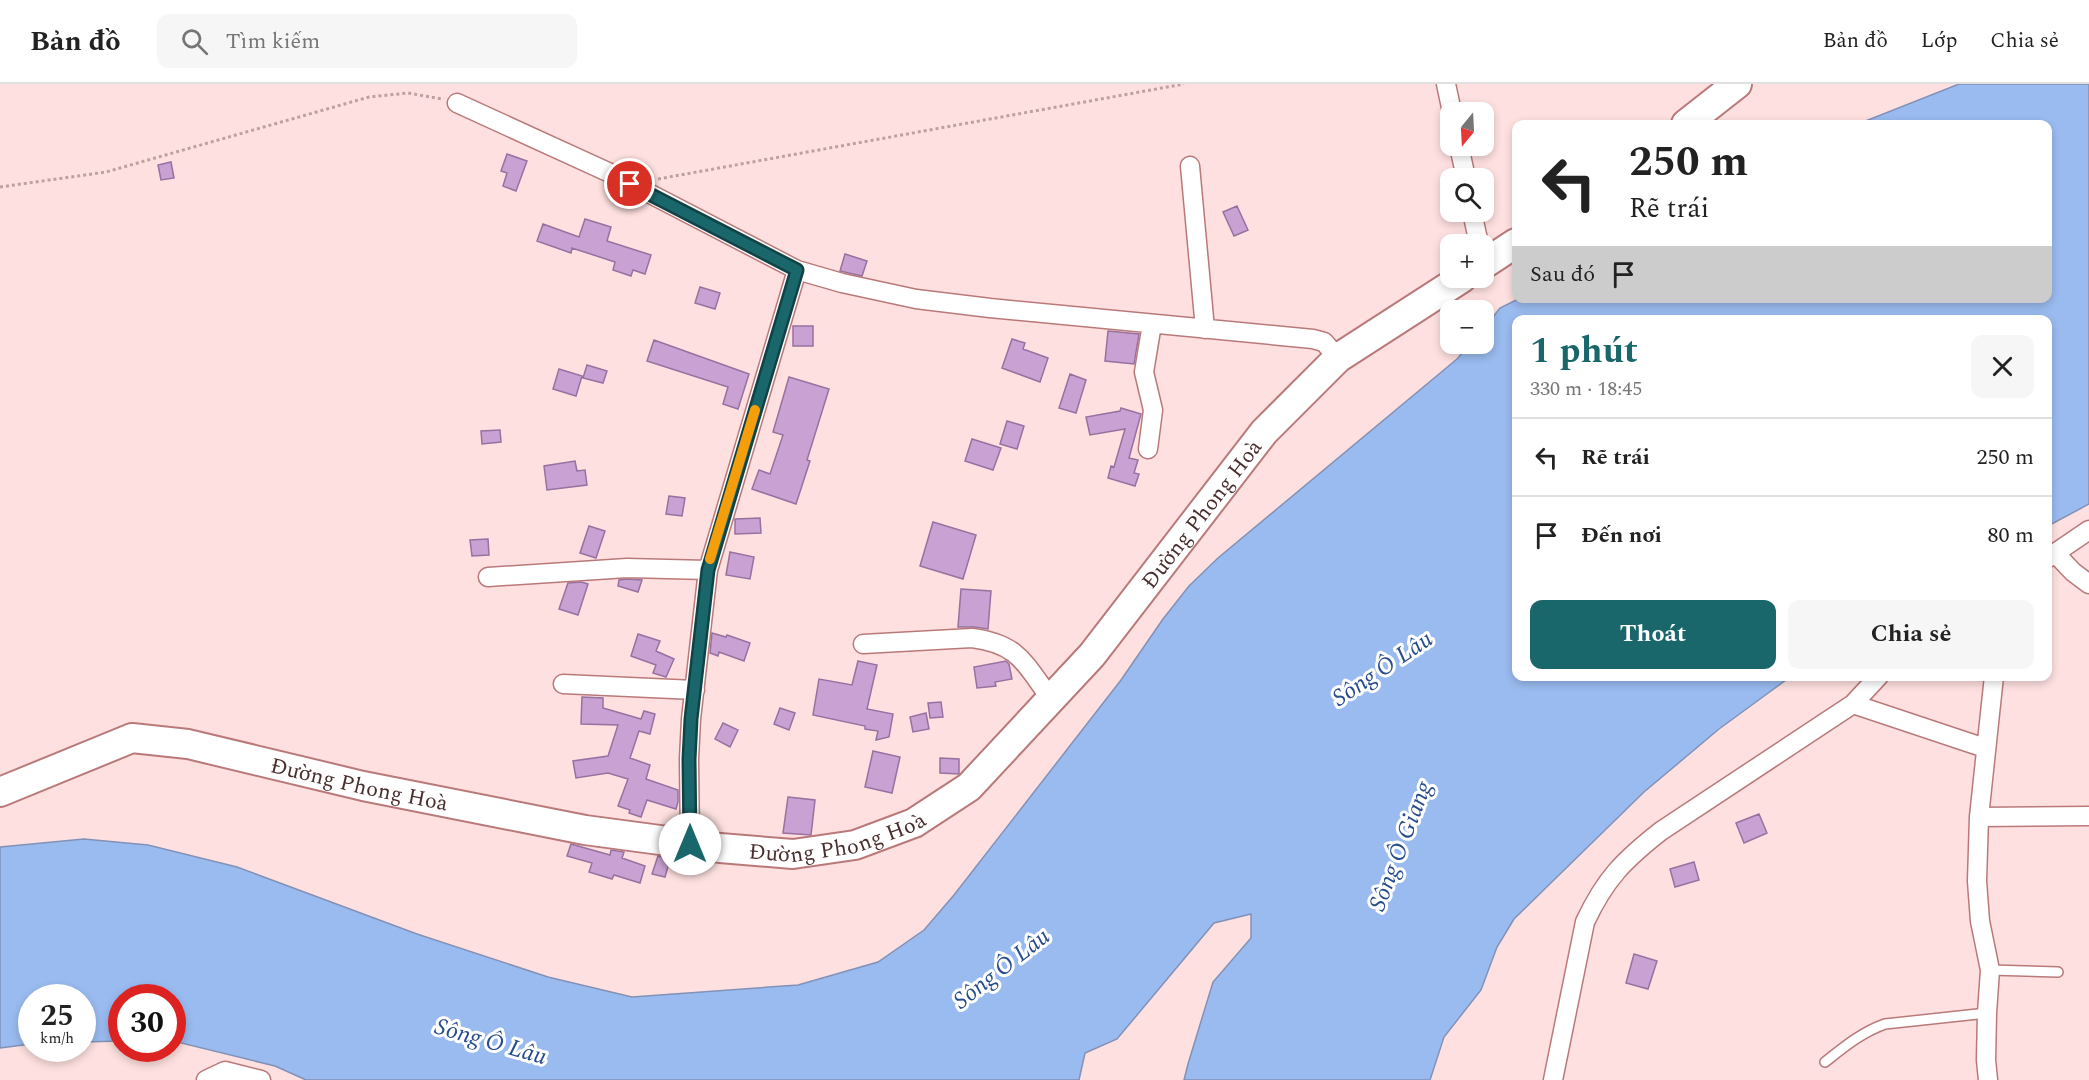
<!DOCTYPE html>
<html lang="vi">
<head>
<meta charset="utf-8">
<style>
  body { margin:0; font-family:Spectral,serif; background:#f6f6f6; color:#222; height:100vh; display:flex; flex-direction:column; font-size:22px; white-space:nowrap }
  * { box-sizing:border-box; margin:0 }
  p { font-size:20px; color:#767676 }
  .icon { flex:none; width:33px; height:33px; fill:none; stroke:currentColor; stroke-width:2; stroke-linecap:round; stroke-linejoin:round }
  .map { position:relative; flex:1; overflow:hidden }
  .panel { position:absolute; left:1512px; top:231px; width:540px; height:366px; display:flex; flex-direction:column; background:#fff; border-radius:12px; box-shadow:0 3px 9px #0003 }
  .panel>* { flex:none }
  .hud { position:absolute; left:1512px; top:36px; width:540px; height:183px; border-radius:12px; box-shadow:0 3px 9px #0003; background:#fff; color:#222; overflow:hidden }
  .needle { width:39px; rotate:198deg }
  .controls { position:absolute; left:1440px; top:18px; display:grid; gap:12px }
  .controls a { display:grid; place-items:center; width:54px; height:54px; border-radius:12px; background:#fff; box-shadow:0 3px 9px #0003; font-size:30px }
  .speed { position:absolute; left:18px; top:900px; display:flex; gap:12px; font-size:30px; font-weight:700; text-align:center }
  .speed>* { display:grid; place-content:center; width:78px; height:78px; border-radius:50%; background:#fff; box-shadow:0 3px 9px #0003; line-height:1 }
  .speed small { font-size:15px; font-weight:400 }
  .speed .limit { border:9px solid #d22; background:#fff; color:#111 }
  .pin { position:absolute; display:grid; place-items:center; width:51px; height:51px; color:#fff; margin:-26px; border:3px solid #fff; border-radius:50%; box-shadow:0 2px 6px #0007 }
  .me { position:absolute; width:66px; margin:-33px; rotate:0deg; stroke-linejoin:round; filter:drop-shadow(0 0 4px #0008) }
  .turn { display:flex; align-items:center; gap:21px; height:126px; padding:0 18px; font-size:27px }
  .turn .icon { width:78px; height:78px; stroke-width:2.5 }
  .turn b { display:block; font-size:42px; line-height:51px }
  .then { display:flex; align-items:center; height:57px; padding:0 18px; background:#0003; gap:12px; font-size:22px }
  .round { display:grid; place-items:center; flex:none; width:63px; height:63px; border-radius:12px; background:#f6f6f6 }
  .summary { display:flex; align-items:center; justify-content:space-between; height:102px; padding:0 18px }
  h1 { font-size:36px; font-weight:700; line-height:45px; color:#1a676b }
  .cta { display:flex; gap:12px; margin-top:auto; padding:12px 18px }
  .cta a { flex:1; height:69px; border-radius:12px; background:#1a676b; color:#fff; font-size:24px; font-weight:700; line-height:69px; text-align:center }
  .cta a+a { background:#f6f6f6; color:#222 }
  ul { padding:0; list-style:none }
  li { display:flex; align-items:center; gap:18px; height:78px; padding:0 18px; border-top:2px solid #e0e0e0 }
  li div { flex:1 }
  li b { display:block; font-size:22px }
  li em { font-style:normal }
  header { display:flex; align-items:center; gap:36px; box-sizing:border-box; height:84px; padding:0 30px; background:#fff; border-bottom:2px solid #e0e0e0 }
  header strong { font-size:28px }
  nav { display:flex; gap:33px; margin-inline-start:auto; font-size:21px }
  .search { width:420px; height:54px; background:#f6f6f6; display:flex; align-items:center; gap:15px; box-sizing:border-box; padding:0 21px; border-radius:12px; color:#767676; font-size:22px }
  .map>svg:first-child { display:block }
  .water { fill:#9abbf0; stroke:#8291b6; stroke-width:1.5 }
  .building { fill:#caa1d3; stroke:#9771a0; stroke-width:1.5 }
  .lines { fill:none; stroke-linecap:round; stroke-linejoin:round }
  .lane-casing { stroke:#ba7979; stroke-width:12 }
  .street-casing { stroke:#ba7979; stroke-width:21 }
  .primary-casing { stroke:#ba7979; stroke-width:32 }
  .path { stroke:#bea0a0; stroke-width:3; stroke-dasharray:3 3; stroke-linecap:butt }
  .lane { stroke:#fff; stroke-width:9 }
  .street { stroke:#fff; stroke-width:18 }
  .primary { stroke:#fff; stroke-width:28 }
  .route-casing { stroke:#114346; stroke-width:15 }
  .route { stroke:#1a676b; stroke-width:10 }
  .slow { stroke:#f59e0b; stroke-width:10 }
  .labels { text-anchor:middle; stroke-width:6; stroke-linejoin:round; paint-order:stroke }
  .street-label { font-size:22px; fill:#4a2e2e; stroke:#fff }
  .water-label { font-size:24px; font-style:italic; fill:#264c8b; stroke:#fff }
</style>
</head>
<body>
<header>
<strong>Bản đồ</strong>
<div class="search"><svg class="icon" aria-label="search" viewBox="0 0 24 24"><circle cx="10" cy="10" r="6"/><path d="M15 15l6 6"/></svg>Tìm kiếm</div>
<nav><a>Bản đồ</a><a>Lớp</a><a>Chia sẻ</a></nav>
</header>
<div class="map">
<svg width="2089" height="996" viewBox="0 0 2089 996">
  <rect width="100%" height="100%" fill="#fee0e0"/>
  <path class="water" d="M 1959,0 L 2089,0 L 2089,420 L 2048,442 L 2048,236 L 1516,236 L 1516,592 L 1790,593 L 1719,645 L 1644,708 L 1514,835 L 1497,863 L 1481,906 L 1444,953 L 1430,996 L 1184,996 L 1188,980 L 1213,898 L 1251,854 L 1251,830 L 1214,839 L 1117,955 L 1085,969 L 1079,996 L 306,996 L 275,982 L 173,957 L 172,914 L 122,914 L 121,957 L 83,958 L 82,914 L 32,914 L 31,960 L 0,964 L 0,763 L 84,755 L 148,761 L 237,783 L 417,850 L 548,893 L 632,913 L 798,901 L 878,878 L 924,846 L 954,811 L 1121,596 L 1163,535 L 1189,502 L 1218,474 L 1457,275 L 1470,260 L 1484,260 L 1484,244 L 1500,224 L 1520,214 L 2048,214 L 2048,40 L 1858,40 Z"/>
  <path class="building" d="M 507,70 L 527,77 L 516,107 L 503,102 L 507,89 L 501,87 Z
    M 171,78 L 174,94 L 161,96 L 158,81 Z
    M 1237,122 L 1248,146 L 1234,152 L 1223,128 Z
    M 585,135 L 611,143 L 607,157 L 651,171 L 645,190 L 633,186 L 631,192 L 613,186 L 615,178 L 572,164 L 571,169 L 537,157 L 543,140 L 579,153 Z
    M 845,170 L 867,177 L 862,192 L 840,187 Z
    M 700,203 L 720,209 L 715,225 L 695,219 Z
    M 793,242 L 813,242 L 813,262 L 793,262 Z
    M 1108,247 L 1139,250 L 1134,280 L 1105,277 Z
    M 1012,255 L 1025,259 L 1023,265 L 1048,274 L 1040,298 L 1002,284 Z
    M 654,256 L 749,290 L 738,325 L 723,320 L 728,303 L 647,277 Z
    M 587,281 L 607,287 L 603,299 L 583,294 Z
    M 559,285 L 582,292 L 576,312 L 553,305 Z
    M 1070,290 L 1086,296 L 1076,329 L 1059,324 Z
    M 789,293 L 829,305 L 807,376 L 810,377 L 796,420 L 752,405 L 759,386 L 770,390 L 783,351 L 773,348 Z
    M 1121,324 L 1141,330 L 1129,374 L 1138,376 L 1134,389 L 1139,390 L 1135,402 L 1108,394 L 1111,382 L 1114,383 L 1125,345 L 1090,351 L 1086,333 L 1120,327 Z
    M 1007,337 L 1024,342 L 1017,365 L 1000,360 Z
    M 500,346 L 501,358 L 482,360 L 481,347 Z
    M 972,355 L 1001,364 L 993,386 L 965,377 Z
    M 575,377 L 577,387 L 585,386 L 587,401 L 547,406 L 544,382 Z
    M 669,412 L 685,414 L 682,432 L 666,430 Z
    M 760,434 L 761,449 L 735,450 L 735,435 Z
    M 933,438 L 976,451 L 963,495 L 920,482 Z
    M 589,442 L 605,447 L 596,474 L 580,469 Z
    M 488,455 L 489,471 L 472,472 L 470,456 Z
    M 730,468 L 754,473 L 750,495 L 726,491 Z
    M 619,496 L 627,495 L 642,496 L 638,508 L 618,502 Z
    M 581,498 L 588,500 L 578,531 L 559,525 L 568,499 Z
    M 961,505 L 991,507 L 988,545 L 974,543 L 958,543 Z
    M 712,549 L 726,553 L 727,551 L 750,559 L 744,577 L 719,568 L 718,572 L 710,569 Z
    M 638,550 L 660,557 L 656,567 L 674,575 L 666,593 L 653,589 L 656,581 L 631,572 Z
    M 858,577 L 877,581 L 867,625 L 893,630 L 889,653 L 876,656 L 878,647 L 865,645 L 865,642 L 813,631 L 819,595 L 852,601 Z
    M 1006,577 L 1009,580 L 1012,595 L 995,598 L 996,602 L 977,604 L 974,583 Z
    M 582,613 L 603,614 L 603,624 L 641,635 L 644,627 L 655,630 L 650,650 L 639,647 L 630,674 L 650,681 L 646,695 L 678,706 L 678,718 L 676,725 L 647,716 L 641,733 L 629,729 L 630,726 L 618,722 L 628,695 L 608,689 L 576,694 L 573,677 L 608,672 L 618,641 L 581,640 Z
    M 941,618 L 943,633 L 930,634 L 928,619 Z
    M 780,624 L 795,629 L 789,646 L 774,640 Z
    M 926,629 L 929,645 L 913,648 L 910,633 Z
    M 723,639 L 738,646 L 730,663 L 715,655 Z
    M 873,667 L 900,673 L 892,709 L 865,703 Z
    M 940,674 L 959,675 L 959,690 L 940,689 Z
    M 788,713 L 815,716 L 811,751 L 783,749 Z
    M 1759,730 L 1767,749 L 1744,759 L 1736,739 Z
    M 571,760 L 610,771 L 611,766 L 624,768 L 622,774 L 645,782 L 640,799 L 614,791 L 612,795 L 589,788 L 592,779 L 567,772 Z
    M 658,772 L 670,775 L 665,793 L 652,790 Z
    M 1694,778 L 1699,796 L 1675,803 L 1670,785 Z
    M 1634,870 L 1657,877 L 1648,905 L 1626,899 Z"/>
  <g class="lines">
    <defs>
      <path id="lane" d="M 1990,886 L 2058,888
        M 1825,978 C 1844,963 1862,948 1885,940 L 1987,929"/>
      <path id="street" d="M 1446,0 L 1452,28
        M 457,19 L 610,89 L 797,186 L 842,199 L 916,215 L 990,224 L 1313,255 L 1324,258 L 1338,274
        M 1459,62 L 1466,94
        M 1190,82 L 1205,245
        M 1472,128 L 1479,160
        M 1148,365 L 1153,326 L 1144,288 L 1152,240
        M 2055,469 L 2073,488 L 2089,500
        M 2048,474 L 2089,446
        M 488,493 L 627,484 L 708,486
        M 863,560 L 972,554 C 1019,560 1024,579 1051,615
        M 563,600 L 695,606
        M 1853,620 L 1985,664
        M 1979,733 L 2089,732
        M 690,760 L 689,675 L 691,635 L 708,486 L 797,186
        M 206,996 L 225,987 L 261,996
        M 1553,996 L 1585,838 C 1605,795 1624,776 1661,747 L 1853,620 L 1879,592
        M 1988,996 L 1986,976 L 1987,929 L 1990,886 L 1980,837 L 1977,797 L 1979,733 L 1994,592"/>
      <g id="primary">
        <path d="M 1686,40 L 1737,0"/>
        <path d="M 1484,180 L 1516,159"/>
        <path id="s1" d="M 0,708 L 132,654 L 188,660 L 363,702 L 585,746 L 720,764 L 793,770 L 855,761 L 914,739 L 969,703 L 1092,571 L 1264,348 L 1338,274 L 1462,194"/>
      </g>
    </defs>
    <use href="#lane" class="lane-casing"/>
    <use href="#street" class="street-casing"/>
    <use href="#primary" class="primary-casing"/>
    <path class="path" d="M 658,95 L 1184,0
      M 0,103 L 106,88 L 369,13 L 408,9 L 442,15"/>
    <use href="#lane" class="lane"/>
    <use href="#street" class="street"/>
    <use href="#primary" class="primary"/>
  </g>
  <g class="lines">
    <defs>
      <path id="route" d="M 630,100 L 797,186 L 708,486 L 691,635 L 689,675 L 690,760"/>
    </defs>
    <use href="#route" class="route-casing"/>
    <use href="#route" class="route"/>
    <path class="slow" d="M 710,475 L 755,326"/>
  </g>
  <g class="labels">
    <g class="street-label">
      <text dy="8" stroke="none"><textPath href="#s1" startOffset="1365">Đường Phong Hoà</textPath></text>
      <text dy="8" stroke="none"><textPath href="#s1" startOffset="375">Đường Phong Hoà</textPath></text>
      <text dy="8" stroke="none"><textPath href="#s1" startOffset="861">Đường Phong Hoà</textPath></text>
    </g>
    <g class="water-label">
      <text transform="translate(1382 584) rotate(-34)" y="8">Sông Ô Lâu</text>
      <text transform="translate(1400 762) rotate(-69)" y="8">Sông Ô Giang</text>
      <text transform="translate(1001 884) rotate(-38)" y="8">Sông Ô Lâu</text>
      <text transform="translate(491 957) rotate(16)" y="8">Sông Ô Lâu</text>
    </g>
  </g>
</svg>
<div class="controls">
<a><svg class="needle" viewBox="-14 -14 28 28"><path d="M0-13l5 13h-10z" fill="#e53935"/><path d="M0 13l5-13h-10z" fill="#767676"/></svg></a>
<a><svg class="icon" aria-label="search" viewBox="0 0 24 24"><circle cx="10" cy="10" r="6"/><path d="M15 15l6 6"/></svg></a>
<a>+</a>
<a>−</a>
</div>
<div class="speed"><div>25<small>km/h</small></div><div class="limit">30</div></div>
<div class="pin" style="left:630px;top:100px;background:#d93025"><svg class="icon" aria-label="arrive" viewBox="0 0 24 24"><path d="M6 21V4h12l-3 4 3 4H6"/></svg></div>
<svg class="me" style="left:690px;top:760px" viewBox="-20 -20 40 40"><circle r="19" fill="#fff"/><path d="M0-13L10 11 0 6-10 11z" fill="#1a676b"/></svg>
<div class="hud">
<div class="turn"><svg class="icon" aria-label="left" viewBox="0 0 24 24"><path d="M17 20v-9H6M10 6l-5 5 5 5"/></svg><div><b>250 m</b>Rẽ trái</div></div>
<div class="then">Sau đó<svg class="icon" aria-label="arrive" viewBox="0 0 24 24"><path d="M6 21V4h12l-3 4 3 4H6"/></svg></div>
</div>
<section class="panel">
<div class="summary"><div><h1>1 phút</h1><p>330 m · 18:45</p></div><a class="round"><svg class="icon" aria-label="close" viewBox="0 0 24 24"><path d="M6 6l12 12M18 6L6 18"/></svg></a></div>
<ul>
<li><svg class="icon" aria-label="left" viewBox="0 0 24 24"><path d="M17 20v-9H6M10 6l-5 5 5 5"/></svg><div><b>Rẽ trái</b></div><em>250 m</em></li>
<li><svg class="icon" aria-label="arrive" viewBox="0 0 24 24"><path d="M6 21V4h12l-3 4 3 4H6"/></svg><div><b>Đến nơi</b></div><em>80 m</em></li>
</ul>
<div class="cta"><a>Thoát</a><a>Chia sẻ</a></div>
</section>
</div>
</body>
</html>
